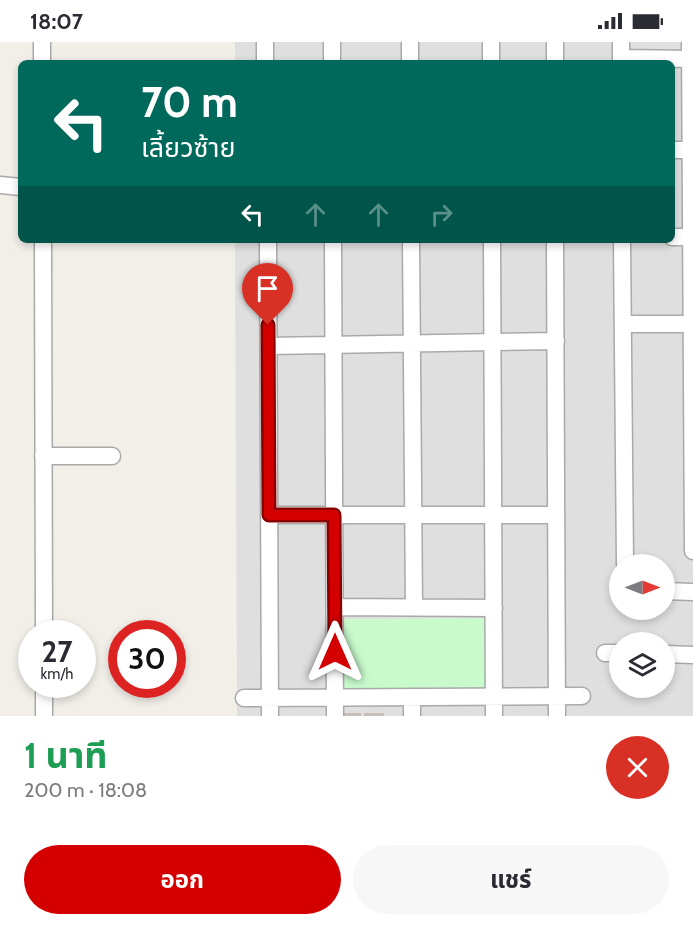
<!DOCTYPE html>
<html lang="th">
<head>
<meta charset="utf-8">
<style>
  body { margin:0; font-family:Cabin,"Noto Sans Thai",sans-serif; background:#f7f7f7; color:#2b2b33; height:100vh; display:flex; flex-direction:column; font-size:22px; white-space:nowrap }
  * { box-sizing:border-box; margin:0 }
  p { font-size:20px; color:#7c7c81 }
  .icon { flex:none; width:33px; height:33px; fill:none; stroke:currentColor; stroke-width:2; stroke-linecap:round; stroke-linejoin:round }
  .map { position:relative; height:674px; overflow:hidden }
  .details { display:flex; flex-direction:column; background:#fff; flex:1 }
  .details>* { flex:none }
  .hud { position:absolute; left:18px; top:18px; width:657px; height:183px; border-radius:9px; box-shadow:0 3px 9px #0003; background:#00695c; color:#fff; overflow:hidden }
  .needle { width:39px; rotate:90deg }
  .fabs { position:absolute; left:609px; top:512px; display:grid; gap:12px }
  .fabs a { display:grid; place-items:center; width:66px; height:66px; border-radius:50%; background:#fff; box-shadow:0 3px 9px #0003; font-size:30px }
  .speed { position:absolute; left:18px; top:578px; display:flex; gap:12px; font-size:30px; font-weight:700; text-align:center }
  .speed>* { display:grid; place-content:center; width:78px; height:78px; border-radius:50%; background:#fff; box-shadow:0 3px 9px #0003; line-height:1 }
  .speed small { font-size:15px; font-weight:400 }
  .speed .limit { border:9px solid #d22; background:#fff; color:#111 }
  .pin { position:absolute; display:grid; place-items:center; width:51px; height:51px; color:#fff; margin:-62px -26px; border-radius:50% 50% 50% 0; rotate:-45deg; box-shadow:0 0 6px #0007 }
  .pin .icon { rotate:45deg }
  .me { position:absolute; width:66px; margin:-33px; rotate:0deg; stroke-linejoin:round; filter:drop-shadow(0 0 4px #0008) }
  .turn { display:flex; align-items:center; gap:21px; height:126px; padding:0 24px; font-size:27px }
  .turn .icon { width:78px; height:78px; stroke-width:2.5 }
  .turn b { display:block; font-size:42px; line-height:51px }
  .lanes { display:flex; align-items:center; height:57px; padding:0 24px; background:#0003; justify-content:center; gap:30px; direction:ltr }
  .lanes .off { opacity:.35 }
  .round { display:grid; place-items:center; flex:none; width:63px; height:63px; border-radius:32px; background:#f7f7f7 }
  .overview { display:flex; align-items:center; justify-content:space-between; height:102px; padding:0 24px }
  h1 { font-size:36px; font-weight:700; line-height:45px; color:#1e9e55 }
  .primary-button { display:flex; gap:12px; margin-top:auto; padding:12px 24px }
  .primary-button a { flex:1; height:69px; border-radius:36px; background:#d40000; color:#fff; font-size:24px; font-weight:700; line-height:69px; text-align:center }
  .primary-button a+a { background:#f7f7f7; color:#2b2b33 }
  .status { display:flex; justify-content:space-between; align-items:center; height:42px; padding:0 30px; background:#fff; direction:ltr }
  .status svg { height:16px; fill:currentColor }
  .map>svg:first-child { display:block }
  .residential { fill:#e0dfdf; fill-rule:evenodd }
  .park { fill:#c8facc }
  .building { fill:#c7bfb8 }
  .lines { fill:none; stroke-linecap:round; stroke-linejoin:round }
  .minor-casing { stroke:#a9a9a9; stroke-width:19 }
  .minor { stroke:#fff; stroke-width:16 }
  .route-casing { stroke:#8a0000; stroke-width:15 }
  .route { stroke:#d40000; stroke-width:10 }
</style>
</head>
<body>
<div class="status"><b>18:07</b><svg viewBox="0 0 49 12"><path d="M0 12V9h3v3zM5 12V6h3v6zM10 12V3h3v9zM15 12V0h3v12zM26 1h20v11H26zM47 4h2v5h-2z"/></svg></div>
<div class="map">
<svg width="693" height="674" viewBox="0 0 693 674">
  <rect width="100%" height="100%" fill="#f2efe9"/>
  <path class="residential" d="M 235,0 L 693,0 L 693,674 L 237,674 L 235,198 L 672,198 L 672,21 L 235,21 ZM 620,522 L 664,522 L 664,567 L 620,567 ZM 620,600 L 664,600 L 664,645 L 620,645 Z"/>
  <path class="park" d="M 486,576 L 486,646 L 343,646 L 342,577 Z"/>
  <path class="building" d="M 342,671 L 361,671 L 361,674 L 342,674 Z
    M 364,671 L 384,671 L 384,674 L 364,674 Z"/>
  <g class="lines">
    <defs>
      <path id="minor" d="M 42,0 L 42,21
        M 265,0 L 265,21
        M 332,0 L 332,21
        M 410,0 L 410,21
        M 491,0 L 491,21
        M 555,0 L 555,21
        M 621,0 L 621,21
        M 690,0 L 693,509
        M 621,16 L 693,17
        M 672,108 L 691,108
        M 0,143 L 21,145
        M 672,195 L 693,195
        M 43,198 L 44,591
        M 268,198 L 270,674
        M 333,198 L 335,674
        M 411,198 L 414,565
        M 492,198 L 494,674
        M 555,198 L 557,674
        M 622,198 L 625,522
        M 623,282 L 692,282
        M 269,304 L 556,299
        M 43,414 L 112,414
        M 269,473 L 556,473
        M 664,549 L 693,550
        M 335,565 L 494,566
        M 605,611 L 620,611
        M 664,612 L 693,613
        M 44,642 L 44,674
        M 412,655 L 412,674
        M 244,656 L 582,654"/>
    </defs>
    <use href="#minor" class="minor-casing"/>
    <use href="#minor" class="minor"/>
  </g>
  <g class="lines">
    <defs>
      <path id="route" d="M 268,283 L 269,473 L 334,473 L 335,610"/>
    </defs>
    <use href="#route" class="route-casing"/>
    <use href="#route" class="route"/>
  </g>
</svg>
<div class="fabs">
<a><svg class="needle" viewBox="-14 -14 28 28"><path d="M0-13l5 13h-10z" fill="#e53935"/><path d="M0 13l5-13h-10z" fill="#7c7c81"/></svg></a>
<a><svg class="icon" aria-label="layers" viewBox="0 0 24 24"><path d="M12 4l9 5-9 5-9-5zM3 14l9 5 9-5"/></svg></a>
</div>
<div class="speed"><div>27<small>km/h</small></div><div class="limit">30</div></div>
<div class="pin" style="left:268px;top:283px;background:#d93025"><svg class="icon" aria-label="arrive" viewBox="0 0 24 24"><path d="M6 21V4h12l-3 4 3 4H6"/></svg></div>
<svg class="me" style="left:335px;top:610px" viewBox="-20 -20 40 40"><path d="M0-17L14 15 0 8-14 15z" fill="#d40000" stroke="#fff" stroke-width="4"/></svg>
<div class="hud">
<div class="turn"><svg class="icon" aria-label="left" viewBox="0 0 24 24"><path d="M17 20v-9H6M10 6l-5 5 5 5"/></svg><div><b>70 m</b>เลี้ยวซ้าย</div></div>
<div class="lanes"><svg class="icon" aria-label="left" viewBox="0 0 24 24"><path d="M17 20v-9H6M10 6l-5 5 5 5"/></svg><svg class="icon off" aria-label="ahead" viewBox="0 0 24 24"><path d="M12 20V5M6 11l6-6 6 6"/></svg><svg class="icon off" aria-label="ahead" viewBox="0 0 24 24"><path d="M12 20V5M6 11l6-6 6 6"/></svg><svg class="icon off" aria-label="right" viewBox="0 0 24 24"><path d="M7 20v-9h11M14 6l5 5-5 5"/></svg></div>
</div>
</div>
<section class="details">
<div class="overview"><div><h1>1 นาที</h1><p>200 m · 18:08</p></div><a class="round" style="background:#d93025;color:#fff"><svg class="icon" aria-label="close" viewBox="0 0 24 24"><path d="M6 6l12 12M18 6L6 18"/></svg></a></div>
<div class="primary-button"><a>ออก</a><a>แชร์</a></div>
</section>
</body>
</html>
